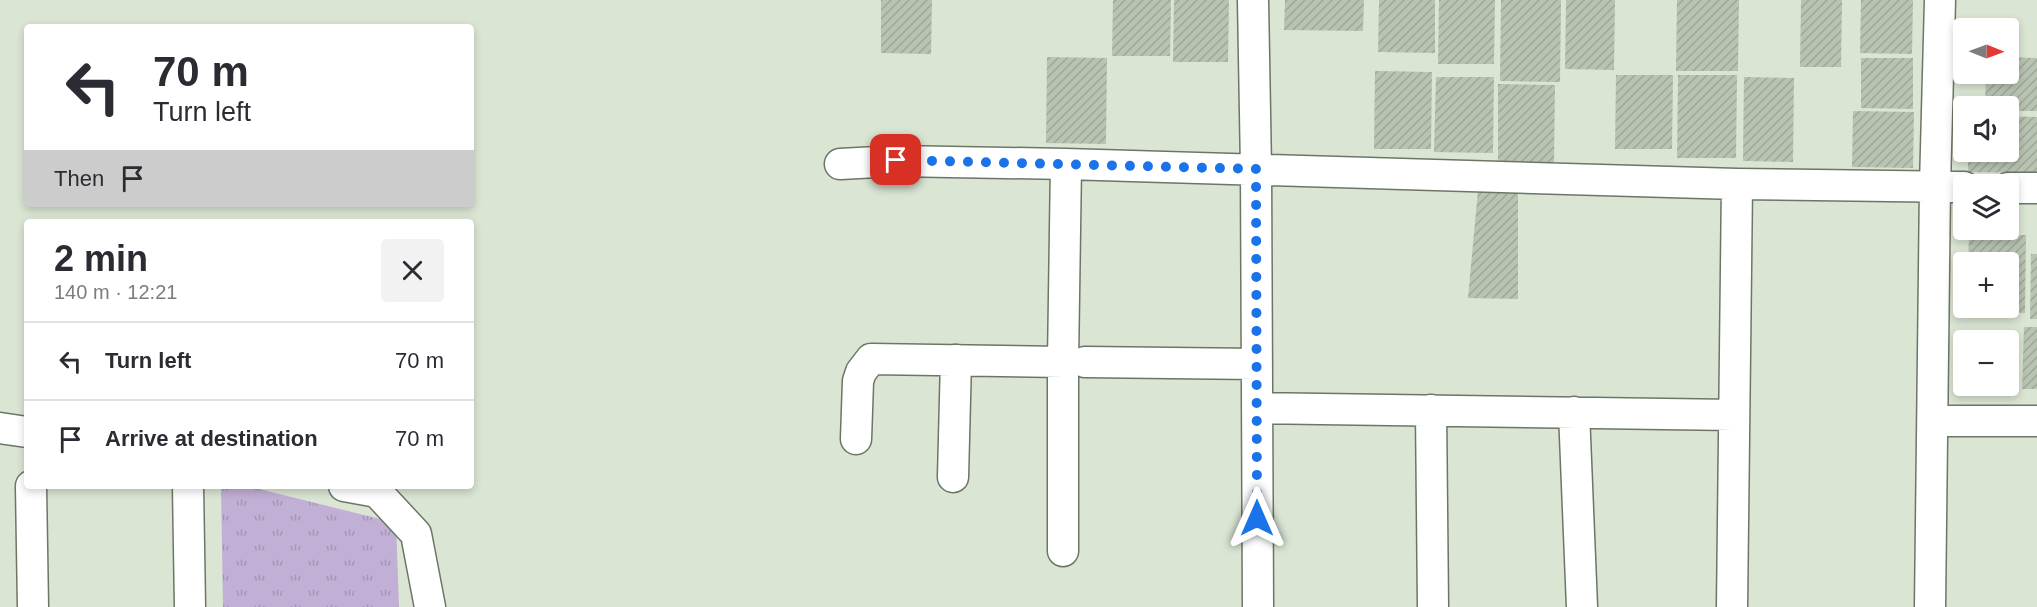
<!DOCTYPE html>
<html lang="en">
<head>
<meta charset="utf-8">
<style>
  body { margin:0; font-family:Arial,sans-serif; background:#f2f2f3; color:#2b2b33; height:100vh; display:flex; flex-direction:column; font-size:22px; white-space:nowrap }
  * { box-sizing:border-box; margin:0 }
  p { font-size:20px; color:#7c7c81 }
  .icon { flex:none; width:33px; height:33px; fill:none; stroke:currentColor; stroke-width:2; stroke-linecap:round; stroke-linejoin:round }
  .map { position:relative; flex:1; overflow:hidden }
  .panel { position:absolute; left:24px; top:219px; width:450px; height:270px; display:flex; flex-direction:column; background:#fff; border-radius:6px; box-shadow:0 3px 9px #0003 }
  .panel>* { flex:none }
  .guide { position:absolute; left:24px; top:24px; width:450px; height:183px; border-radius:6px; box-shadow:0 3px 9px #0003; background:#fff; color:#2b2b33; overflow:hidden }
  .needle { width:39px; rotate:91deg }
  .buttons { position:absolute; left:1953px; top:18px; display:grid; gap:12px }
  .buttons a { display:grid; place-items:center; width:66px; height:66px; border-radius:6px; background:#fff; box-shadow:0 3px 9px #0003; font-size:30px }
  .pin { position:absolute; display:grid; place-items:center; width:51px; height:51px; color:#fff; margin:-26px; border-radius:12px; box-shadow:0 3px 9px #0006 }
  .me { position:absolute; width:66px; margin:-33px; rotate:0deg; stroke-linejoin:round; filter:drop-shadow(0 0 4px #0008) }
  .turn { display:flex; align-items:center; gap:21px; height:126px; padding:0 30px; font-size:27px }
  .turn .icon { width:78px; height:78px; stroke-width:2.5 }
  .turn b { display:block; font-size:42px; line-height:51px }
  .then { display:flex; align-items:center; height:57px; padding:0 30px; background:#0003; gap:12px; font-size:22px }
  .round { display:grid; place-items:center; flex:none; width:63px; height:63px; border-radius:6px; background:#f2f2f3 }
  .summary { display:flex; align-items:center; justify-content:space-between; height:102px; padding:0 30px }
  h1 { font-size:36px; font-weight:800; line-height:45px }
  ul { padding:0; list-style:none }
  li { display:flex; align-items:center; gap:18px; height:78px; padding:0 30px; border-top:2px solid #e1e1e2 }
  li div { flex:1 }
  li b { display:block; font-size:22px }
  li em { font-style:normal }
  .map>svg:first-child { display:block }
  .grass { fill:url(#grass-tufts) }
  .building { fill:url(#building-hatch) }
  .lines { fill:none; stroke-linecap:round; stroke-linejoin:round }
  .street-casing { stroke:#6d7666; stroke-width:33 }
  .street { stroke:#fff; stroke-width:30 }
  .route { stroke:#1a73e8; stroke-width:10; stroke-dasharray:0 18 }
</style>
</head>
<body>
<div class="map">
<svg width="2037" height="607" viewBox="0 0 2037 607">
  <defs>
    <pattern id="grass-tufts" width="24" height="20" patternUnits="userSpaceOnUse" patternTransform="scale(1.5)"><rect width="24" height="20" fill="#c2afd5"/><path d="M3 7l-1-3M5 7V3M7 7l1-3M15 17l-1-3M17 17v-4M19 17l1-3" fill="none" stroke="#a696b6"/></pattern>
    <pattern id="building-hatch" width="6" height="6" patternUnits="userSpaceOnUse" patternTransform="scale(1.5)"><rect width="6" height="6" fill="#b9c3b2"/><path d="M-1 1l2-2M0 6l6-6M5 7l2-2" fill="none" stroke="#9ea798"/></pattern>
  </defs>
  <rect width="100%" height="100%" fill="#dae5d3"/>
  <path class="grass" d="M 221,486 L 247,486 L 396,523 L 399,607 L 223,607 Z"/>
  <path class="building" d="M 881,0 L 932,0 L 931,54 L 881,53 Z
    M 1113,0 L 1171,0 L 1170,56 L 1112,56 Z
    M 1174,0 L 1229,0 L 1228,62 L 1173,62 Z
    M 1285,0 L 1364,0 L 1363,31 L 1284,30 Z
    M 1379,0 L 1435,0 L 1435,53 L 1378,52 Z
    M 1439,0 L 1495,0 L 1494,64 L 1438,64 Z
    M 1501,0 L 1561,0 L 1560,82 L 1500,81 Z
    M 1566,0 L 1615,0 L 1614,70 L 1565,69 Z
    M 1677,0 L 1739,0 L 1738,71 L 1676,71 Z
    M 1801,0 L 1842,0 L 1841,67 L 1800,67 Z
    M 1861,0 L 1913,0 L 1912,54 L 1860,53 Z
    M 1047,57 L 1107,58 L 1106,144 L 1046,143 Z
    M 2008,57 L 2037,58 L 2037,111 L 2008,111 L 2008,106 L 1985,106 L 1986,74 L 2008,74 Z
    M 1861,58 L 1913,58 L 1913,109 L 1861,108 Z
    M 1375,71 L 1432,72 L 1431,149 L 1374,149 Z
    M 1616,75 L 1673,75 L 1672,149 L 1615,149 Z
    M 1678,75 L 1737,75 L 1736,158 L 1677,158 Z
    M 1436,77 L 1494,77 L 1493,153 L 1434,152 Z
    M 1744,77 L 1794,78 L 1793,162 L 1743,161 Z
    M 1498,84 L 1555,85 L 1554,163 L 1498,162 Z
    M 1853,111 L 1914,112 L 1913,168 L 1852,167 Z
    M 2008,116 L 2037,117 L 2037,173 L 1968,172 L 1968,152 L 2008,152 Z
    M 1478,190 L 1518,192 L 1518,299 L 1468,298 Z
    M 1969,235 L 2026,235 L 2025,313 L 1967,312 L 1968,308 L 2008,308 L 2008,262 L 1968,262 Z
    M 2031,254 L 2037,254 L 2037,319 L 2030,319 Z
    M 2024,327 L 2037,327 L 2037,389 L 2022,389 Z"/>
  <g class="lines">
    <defs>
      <path id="street" d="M 1253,0 L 1256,169 L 1258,607
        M 840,164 L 896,161 L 1066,164 L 1737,184 L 1964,187
        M 2008,188 L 2037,188
        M 1085,362 L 1257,364
        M 1257,408 L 1734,415
        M 1431,410 L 1433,607
        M 1574,412 L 1582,607
        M 1934,421 L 2037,421
        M 0,428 L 27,432
        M 856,439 L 858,381 L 861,372 L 871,359 L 1063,362
        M 953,477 L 956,360
        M 31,486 L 33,607
        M 188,486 L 190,607
        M 344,486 L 377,492 L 416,534 L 430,607
        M 1063,551 L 1063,362 L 1066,164
        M 1732,607 L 1737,184
        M 1930,607 L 1935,186 L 1940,0"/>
    </defs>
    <use href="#street" class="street-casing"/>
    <use href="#street" class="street"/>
  </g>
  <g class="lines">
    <path class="route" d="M 896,160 L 1256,169 L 1257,518"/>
  </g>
</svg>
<div class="buttons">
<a><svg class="needle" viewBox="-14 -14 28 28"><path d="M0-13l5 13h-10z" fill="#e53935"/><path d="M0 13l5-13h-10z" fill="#7c7c81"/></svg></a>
<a><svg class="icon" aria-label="sound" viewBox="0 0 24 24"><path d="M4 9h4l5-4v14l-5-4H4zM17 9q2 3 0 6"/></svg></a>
<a><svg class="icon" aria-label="layers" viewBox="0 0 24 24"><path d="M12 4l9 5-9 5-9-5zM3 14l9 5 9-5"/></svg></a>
<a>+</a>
<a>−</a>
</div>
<div class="pin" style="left:896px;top:160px;background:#d93025"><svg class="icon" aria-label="arrive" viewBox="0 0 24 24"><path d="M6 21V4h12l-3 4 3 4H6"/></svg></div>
<svg class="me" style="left:1257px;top:518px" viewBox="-20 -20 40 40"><path d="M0-17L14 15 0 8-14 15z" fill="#1a73e8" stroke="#fff" stroke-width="4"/></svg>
<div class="guide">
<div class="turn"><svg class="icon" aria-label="left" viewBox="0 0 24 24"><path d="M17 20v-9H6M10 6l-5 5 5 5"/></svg><div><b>70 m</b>Turn left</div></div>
<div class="then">Then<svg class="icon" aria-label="arrive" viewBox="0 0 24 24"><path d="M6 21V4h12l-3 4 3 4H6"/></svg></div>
</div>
<section class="panel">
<div class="summary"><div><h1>2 min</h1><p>140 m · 12:21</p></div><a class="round"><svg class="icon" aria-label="close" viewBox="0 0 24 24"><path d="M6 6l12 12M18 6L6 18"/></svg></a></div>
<ul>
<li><svg class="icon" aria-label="left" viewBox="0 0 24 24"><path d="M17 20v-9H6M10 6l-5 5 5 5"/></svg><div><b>Turn left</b></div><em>70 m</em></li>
<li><svg class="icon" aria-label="arrive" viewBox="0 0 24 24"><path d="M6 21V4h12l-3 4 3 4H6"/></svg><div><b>Arrive at destination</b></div><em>70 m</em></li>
</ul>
</section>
</div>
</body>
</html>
